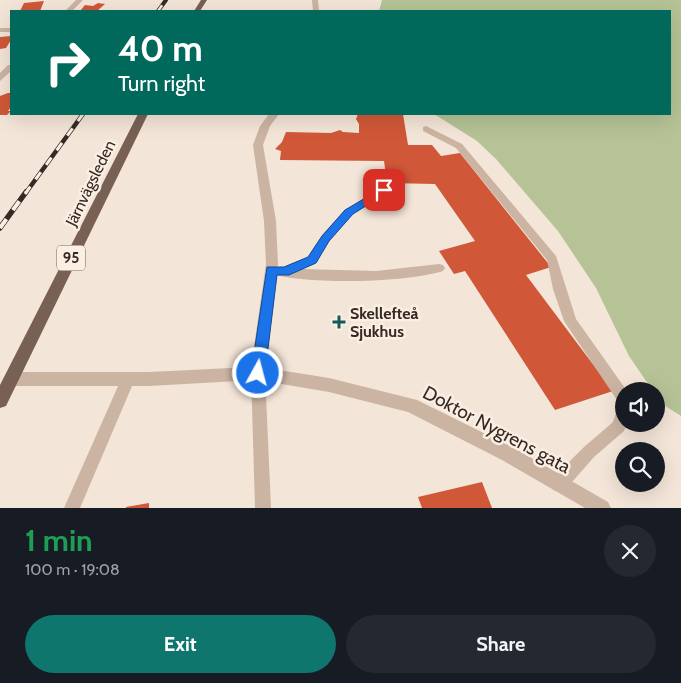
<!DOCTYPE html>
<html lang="en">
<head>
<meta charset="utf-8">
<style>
  body { margin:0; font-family:Cabin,sans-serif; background:#242831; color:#f1f3f6; height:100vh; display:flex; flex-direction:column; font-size:19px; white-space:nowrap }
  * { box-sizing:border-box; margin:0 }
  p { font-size:16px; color:#9ea1a6 }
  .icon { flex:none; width:28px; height:28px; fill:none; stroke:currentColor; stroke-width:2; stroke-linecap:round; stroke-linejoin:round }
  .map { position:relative; height:508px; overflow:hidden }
  .sheet { display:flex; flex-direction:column; background:#171b24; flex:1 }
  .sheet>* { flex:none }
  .guide { position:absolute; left:10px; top:10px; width:661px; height:105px; border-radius:0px; box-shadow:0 5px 20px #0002; background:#00695c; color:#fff; overflow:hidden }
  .controls { position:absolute; left:615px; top:382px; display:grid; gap:10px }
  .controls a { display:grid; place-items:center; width:50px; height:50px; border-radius:50%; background:#171b24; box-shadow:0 5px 20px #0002; font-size:25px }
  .pin { position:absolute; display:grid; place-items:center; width:42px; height:42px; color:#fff; margin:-21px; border-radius:10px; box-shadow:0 2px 8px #0006 }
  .me { position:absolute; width:55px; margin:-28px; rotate:7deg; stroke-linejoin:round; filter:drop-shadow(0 0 4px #0008) }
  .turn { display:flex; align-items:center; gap:18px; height:105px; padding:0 25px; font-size:22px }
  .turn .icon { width:65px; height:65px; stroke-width:2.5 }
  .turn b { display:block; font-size:35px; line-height:42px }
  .round { display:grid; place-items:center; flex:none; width:52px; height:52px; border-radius:26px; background:#242831 }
  .headline { display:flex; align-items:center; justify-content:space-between; height:85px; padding:0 25px }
  h1 { font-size:30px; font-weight:800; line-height:38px; color:#1e9e55 }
  .button { display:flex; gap:10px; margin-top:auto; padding:10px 25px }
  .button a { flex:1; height:58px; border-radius:30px; background:#0f766e; color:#fff; font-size:20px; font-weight:800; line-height:58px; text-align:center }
  .button a+a { background:#242831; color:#f1f3f6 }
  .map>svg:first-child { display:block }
  .green { fill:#b5c396 }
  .building { fill:#d05838 }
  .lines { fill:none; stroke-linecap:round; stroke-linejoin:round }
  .lane { fill:#ccb4a2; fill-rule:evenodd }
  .street { fill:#ccb4a2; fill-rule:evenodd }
  .primary { fill:#796055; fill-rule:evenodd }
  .rail-far2-casing { stroke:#362a25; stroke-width:4 }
  .rail-far1-casing { stroke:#362a25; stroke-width:4.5 }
  .rail-casing { stroke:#362a25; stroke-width:5.5 }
  .rail-far2 { stroke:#fbefe3; stroke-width:2.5; stroke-dasharray:7; stroke-linecap:butt }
  .rail-far1 { stroke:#fbefe3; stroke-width:3; stroke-dasharray:9; stroke-linecap:butt }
  .rail { stroke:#fbefe3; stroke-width:4; stroke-dasharray:11; stroke-linecap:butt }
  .route { fill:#1a73e8; stroke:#114b97 }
  .poi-dot { fill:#17585a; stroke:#fbefe3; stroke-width:2 }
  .labels { text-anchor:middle; stroke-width:5; stroke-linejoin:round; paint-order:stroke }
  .shield { fill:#fbefe3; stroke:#71655e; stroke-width:1 }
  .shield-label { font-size:15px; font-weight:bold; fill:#362a25 }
  .street-label { font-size:16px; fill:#362a25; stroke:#fbefe3 }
  .poi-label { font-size:16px; font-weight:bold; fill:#362a25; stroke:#fbefe3; text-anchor:start }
  .near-street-label { font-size:19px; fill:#362a25; stroke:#fbefe3 }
</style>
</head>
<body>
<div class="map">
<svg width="681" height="508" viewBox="0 0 681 508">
  <rect width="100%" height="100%" fill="#f3e5d7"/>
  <path class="green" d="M 382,0 L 681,0 L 681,416 C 672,409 656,404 656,391 L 653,391 L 629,356 L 596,288 L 558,231 L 496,159 L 477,141 L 434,114 L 670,114 L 670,11 L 379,11 Z"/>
  <path class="building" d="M 44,1 L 40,11 L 20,11 L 24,3 Z
    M 98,3 L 105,4 L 97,11 L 80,11 L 85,5 L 93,6 Z
    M 11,36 L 11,40 L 6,48 L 0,49 L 0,37 Z
    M 8,93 L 11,93 L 11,107 L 8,111 L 11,111 L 7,115 L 0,115 L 0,96 Z
    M 358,114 L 403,114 L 408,145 L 432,145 L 441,156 L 460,153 L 551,267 L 526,275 L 613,391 L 555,410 L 465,271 L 454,274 L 439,251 L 475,241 L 435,184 L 387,183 L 384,161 L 280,160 L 281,151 L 275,149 L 282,142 L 286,132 L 331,133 L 340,130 L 343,132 L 359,133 L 359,124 L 356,119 Z
    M 482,482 L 492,508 L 422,508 L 418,497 Z
    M 149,503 L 149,508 L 126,508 L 126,507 Z"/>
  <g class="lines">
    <path class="lane" d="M 0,28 L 11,28 L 11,32 L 0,32 Z
      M 426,126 L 462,144 L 556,256 L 576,319 L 627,391 L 624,391 L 624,424 L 627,424 L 624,431 L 594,457 L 565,490 L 559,492 L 553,490 L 551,484 L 553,478 L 584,447 L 613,422 L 619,403 L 564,321 L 553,289 L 547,260 L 456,148 L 423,131 L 423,127 Z
      M 384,187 L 388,188 L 389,190 L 388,192 L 353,214 L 330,241 L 316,263 L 302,269 L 376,271 L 439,264 L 443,265 L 445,268 L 443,271 C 405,283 305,285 267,273 L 265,270 L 267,267 L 284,267 L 308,257 L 322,235 L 345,210 Z
      M 258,367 L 263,369 L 265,373 L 271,508 L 255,508 L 251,373 L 253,369 Z
      M 128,373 L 133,375 L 135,379 L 80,508 L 64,508 L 123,375 Z"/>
    <path class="street" d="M 76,0 L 83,0 L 72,11 L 65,11 Z
      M 312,0 L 318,0 L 319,11 L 313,11 Z
      M 8,65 L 11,65 L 11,71 L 0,81 L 0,73 Z
      M 269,114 L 279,114 L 270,126 L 263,145 L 276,221 L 278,264 L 266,368 L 329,378 L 417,400 L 514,448 L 608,502 L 611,508 L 585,508 L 502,460 L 408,412 L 329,392 L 258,380 L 149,386 L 11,386 L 6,384 L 3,379 L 6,374 L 11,372 L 149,372 L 251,367 L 266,264 L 264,221 L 253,145 L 260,126 Z"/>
    <path class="primary" d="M 201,0 L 207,0 L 200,11 L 194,11 Z
      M 138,114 L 148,114 L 6,406 L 0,408 L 0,385 Z"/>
    <defs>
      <path id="rail-far2" d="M 158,11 L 166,0"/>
      <path id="rail-far1" d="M 25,194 L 83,114"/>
      <path id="rail" d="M 0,228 L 26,192"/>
    </defs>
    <use href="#rail-far2" class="rail-far2-casing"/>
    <use href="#rail-far1" class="rail-far1-casing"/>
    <use href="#rail" class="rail-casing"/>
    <use href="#rail-far2" class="rail-far2"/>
    <use href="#rail-far1" class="rail-far1"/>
    <use href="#rail" class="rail"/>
  </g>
  <path class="route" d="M 384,187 L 390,190 L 388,192 L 353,214 L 329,241 L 316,263 L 289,275 L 277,275 L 265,373 L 263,377 L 258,379 L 253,377 L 251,373 L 267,267 L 284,267 L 308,257 L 322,236 L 345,210 Z"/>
  <path class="poi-dot" d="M336.5 314.5h5v5h5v5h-5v5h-5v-5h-5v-5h5z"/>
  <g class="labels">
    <rect class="shield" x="57" y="245.5" width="28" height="25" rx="4"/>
    <g class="shield-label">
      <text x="71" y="263">95</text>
    </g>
    <g class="street-label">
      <text transform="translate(90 183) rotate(-64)" y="6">Järnvägsleden</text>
    </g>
    <g class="poi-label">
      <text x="350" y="319">Skellefteå<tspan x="350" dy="18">Sjukhus</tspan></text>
    </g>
    <g class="near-street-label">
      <text transform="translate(497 429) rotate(28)" y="7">Doktor Nygrens gata</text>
    </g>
  </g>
</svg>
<div class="controls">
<a><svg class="icon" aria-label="sound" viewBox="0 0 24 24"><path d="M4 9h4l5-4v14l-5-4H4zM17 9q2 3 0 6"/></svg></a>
<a><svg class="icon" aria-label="search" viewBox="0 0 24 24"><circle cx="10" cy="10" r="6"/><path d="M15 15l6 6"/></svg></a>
</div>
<div class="pin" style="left:384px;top:190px;background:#d93025"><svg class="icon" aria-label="arrive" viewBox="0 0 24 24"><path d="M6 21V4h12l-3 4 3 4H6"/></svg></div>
<svg class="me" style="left:258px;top:373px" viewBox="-20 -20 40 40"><circle r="17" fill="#1a73e8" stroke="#fff" stroke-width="3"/><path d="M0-11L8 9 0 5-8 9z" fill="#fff"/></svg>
<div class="guide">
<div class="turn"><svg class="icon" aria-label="right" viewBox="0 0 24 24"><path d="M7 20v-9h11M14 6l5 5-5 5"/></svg><div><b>40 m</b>Turn right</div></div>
</div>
</div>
<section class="sheet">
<div class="headline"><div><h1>1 min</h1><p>100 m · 19:08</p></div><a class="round"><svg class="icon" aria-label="close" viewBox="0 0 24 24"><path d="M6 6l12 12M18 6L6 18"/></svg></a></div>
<div class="button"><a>Exit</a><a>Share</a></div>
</section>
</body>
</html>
